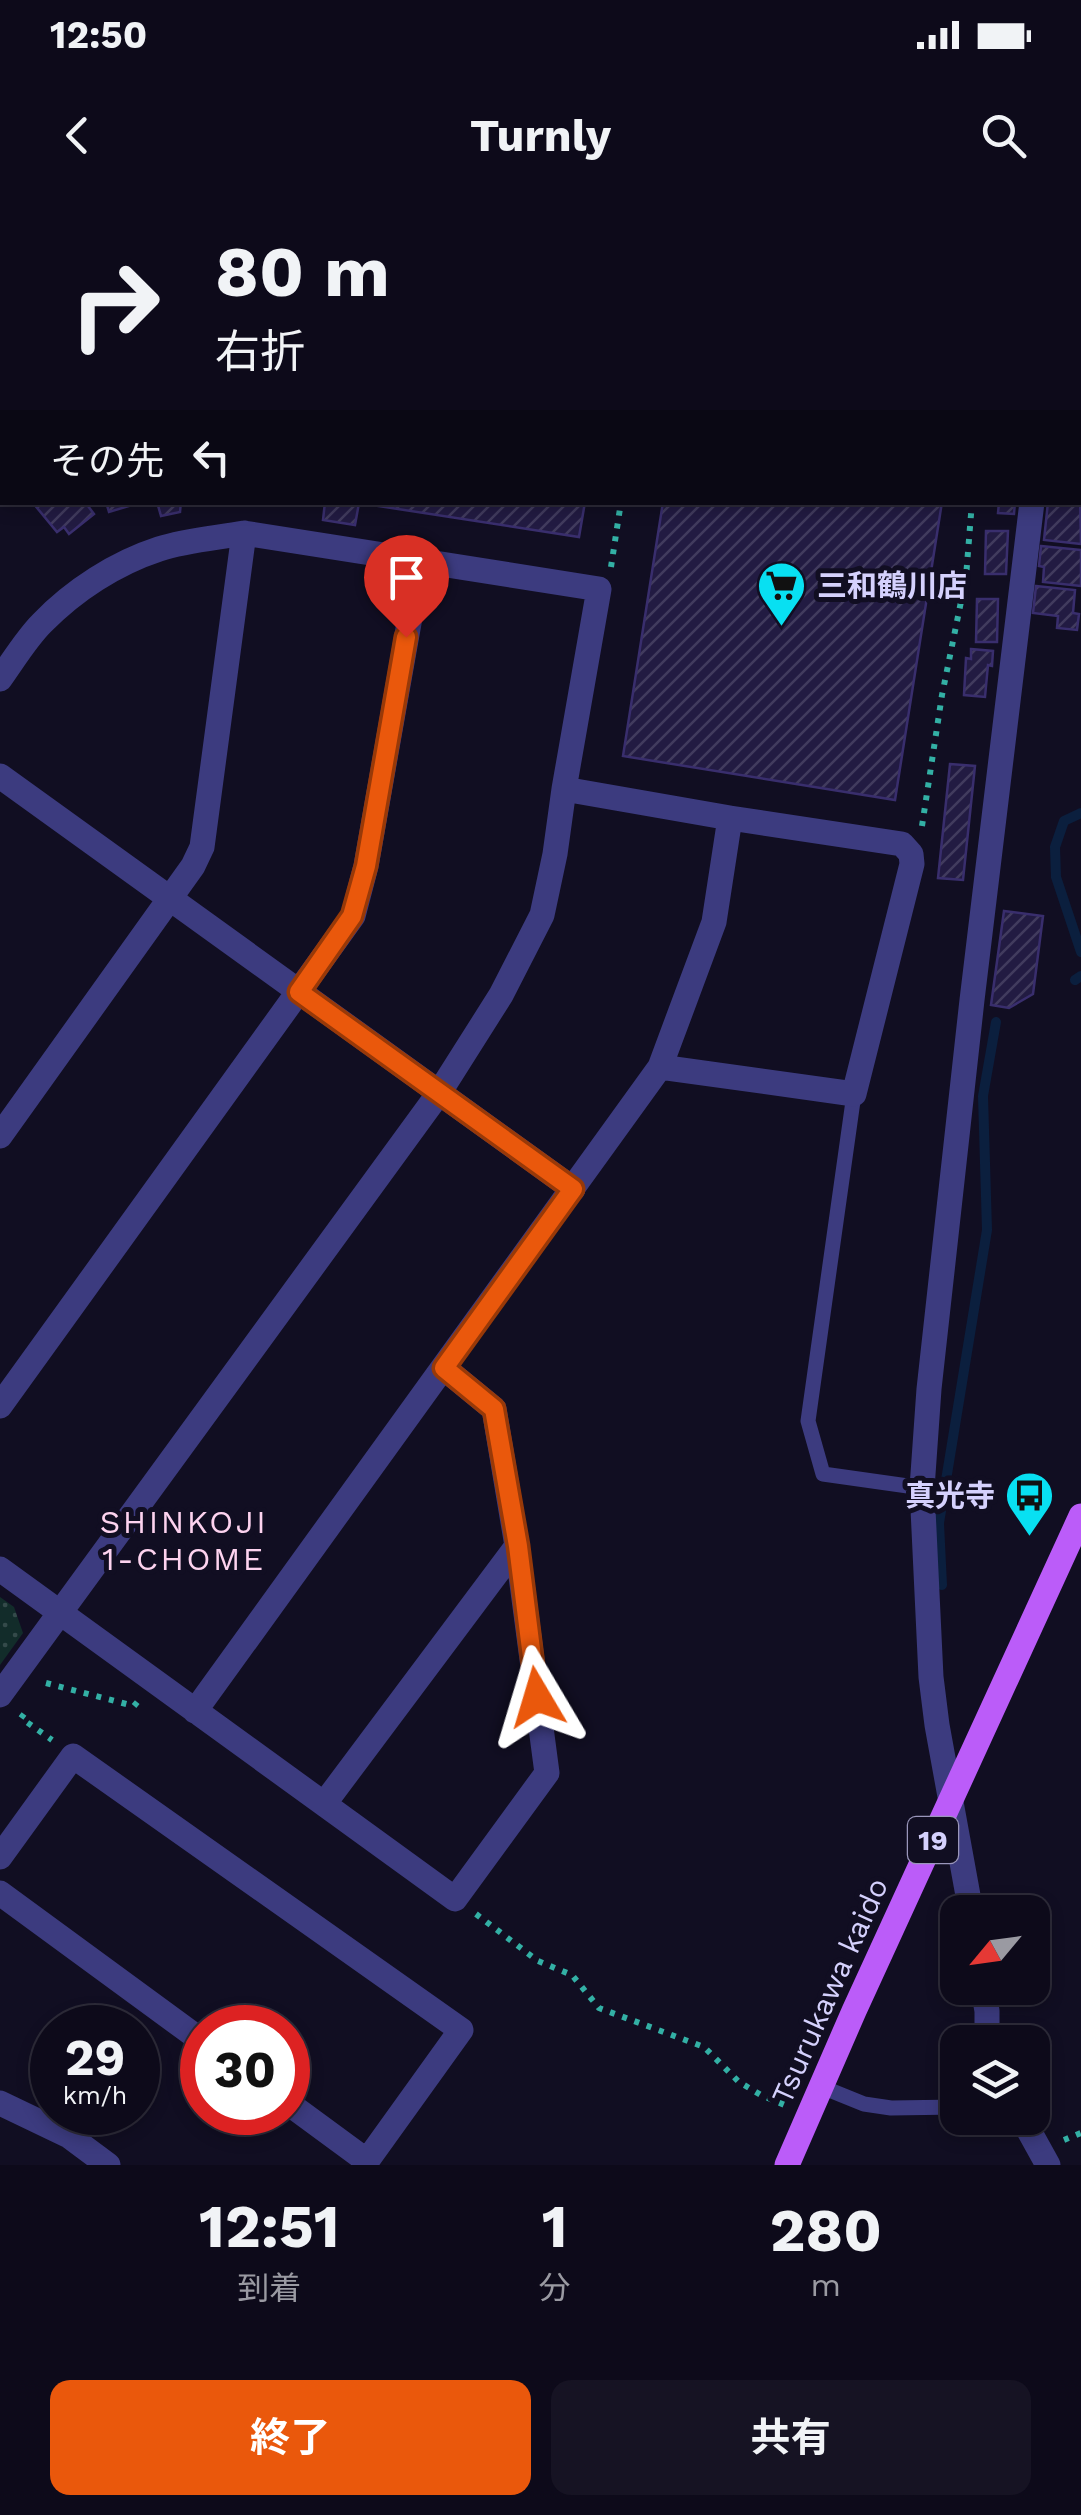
<!DOCTYPE html>
<html lang="ja">
<head>
<meta charset="utf-8">
<style>
  body { margin:0; font-family:"Work Sans","Noto Sans JP",sans-serif; background:#161323; color:#f1f3f6; height:100vh; display:flex; flex-direction:column; font-size:38px; white-space:nowrap }
  * { box-sizing:border-box; margin:0 }
  p { font-size:32px; color:#9a9aa2 }
  .icon { flex:none; width:55px; height:55px; fill:none; stroke:currentColor; stroke-width:2; stroke-linecap:round; stroke-linejoin:round }
  .map { position:relative; height:1965px; overflow:hidden }
  .drawer { display:flex; flex-direction:column; background:#0d0a1a; flex:1 }
  .drawer>* { flex:none }
  .banner { position:absolute; left:0px; top:0px; width:1082px; height:305px; box-shadow:0 5px 15px #0003,0 0 0 2px #2d2b39; background:#0d0a1a; color:#f1f3f6; overflow:hidden }
  .needle { width:65px; rotate:241deg }
  .buttons { position:absolute; left:940px; top:1695px; display:grid; gap:20px }
  .buttons a { display:grid; place-items:center; width:110px; height:110px; border-radius:20px; background:#0d0a1a; box-shadow:0 5px 15px #0003,0 0 0 2px #2d2b39; font-size:50px }
  .speed { position:absolute; left:30px; top:1805px; display:flex; gap:20px; font-size:50px; font-weight:700; text-align:center }
  .speed>* { display:grid; place-content:center; width:130px; height:130px; border-radius:50%; background:#0d0a1a; box-shadow:0 5px 15px #0003,0 0 0 2px #2d2b39; line-height:1 }
  .speed small { font-size:25px; font-weight:400 }
  .speed .limit { border:15px solid #d22; background:#fff; color:#111 }
  .pin { position:absolute; display:grid; place-items:center; width:85px; height:85px; color:#fff; margin:-102px -42px; border-radius:50% 50% 50% 0; rotate:-45deg; box-shadow:0 0 10px #0007 }
  .pin .icon { rotate:45deg }
  .me { position:absolute; width:110px; margin:-55px; rotate:353deg; stroke-linejoin:round; filter:drop-shadow(0 0 8px #0008) }
  .turn { display:flex; align-items:center; gap:35px; height:210px; padding:0 50px; font-size:45px }
  .turn .icon { width:130px; height:130px; stroke-width:2.5 }
  .turn b { display:block; font-size:70px; line-height:85px }
  .then { display:flex; align-items:center; height:95px; padding:0 50px; background:#0003; gap:20px; font-size:38px }
  .eta { display:flex; justify-content:space-evenly; align-items:center; height:170px; text-align:center }
  .eta b { font-size:60px; font-weight:700; line-height:70px }
  .button { display:flex; gap:20px; margin-top:auto; padding:20px 50px }
  .button a { flex:1; height:115px; border-radius:20px; background:#ea580c; color:#fff; font-size:40px; font-weight:700; line-height:115px; text-align:center }
  .button a+a { background:#161323; color:#f1f3f6 }
  .status { display:flex; justify-content:space-between; align-items:center; height:70px; padding:0 50px; background:#0d0a1a; direction:ltr }
  .status svg { height:28px; fill:currentColor }
  header { display:flex; justify-content:space-between; align-items:center; height:130px; padding:0 50px; background:#0d0a1a; font-size:45px; font-weight:700 }
  .map>svg:first-child { display:block }
  .park { fill:url(#park-dots) }
  .lines { fill:none; stroke-linecap:round; stroke-linejoin:round }
  .stream { stroke:#0b1f3e; stroke-width:10 }
  .building { fill:url(#building-hatch); stroke:#392e6d; stroke-width:2.5 }
  .path { stroke:#33b0a5; stroke-width:6; stroke-dasharray:5 8; stroke-linecap:butt }
  .lane { stroke:#3c3b7f; stroke-width:15 }
  .street { stroke:#3c3b7f; stroke-width:25 }
  .secondary { stroke:#6b6bfa; stroke-width:25 }
  .primary { stroke:#bb5cf9; stroke-width:25 }
  .route-casing { stroke:#983908; stroke-width:25 }
  .route { stroke:#ea580c; stroke-width:18 }
  .labels { text-anchor:middle; stroke-width:10; stroke-linejoin:round; paint-order:stroke }
  .shield { fill:#110e22; stroke:#9a96bb; stroke-width:2.5 }
  .shield-label { font-size:28px; font-weight:bold; fill:#d5d1fd }
  .poi-label { font-size:30px; font-weight:bold; fill:#d5d1fd; stroke:#110e22; text-anchor:start }
  .street-label { font-size:30px; fill:#d5d1fd; stroke:#110e22 }
  .neighbourhood-label { font-size:32px; letter-spacing:2.5px; fill:#fdd3ef; stroke:#110e22 }
</style>
</head>
<body>
<div class="status"><b>12:50</b><svg viewBox="0 0 49 12"><path d="M0 12V9h3v3zM5 12V6h3v6zM10 12V3h3v9zM15 12V0h3v12zM26 1h20v11H26zM47 4h2v5h-2z"/></svg></div>
<header><svg class="icon" aria-label="back" viewBox="0 0 24 24"><path d="M15 5l-7 7 7 7"/></svg>Turnly<svg class="icon" aria-label="search" viewBox="0 0 24 24"><circle cx="10" cy="10" r="6"/><path d="M15 15l6 6"/></svg></header>
<div class="map">
<svg width="1081" height="1965" viewBox="0 0 1081 1965">
  <defs>
    <pattern id="park-dots" width="8" height="8" patternUnits="userSpaceOnUse" patternTransform="scale(2.5)"><rect width="8" height="8" fill="#122c2a"/><path d="M2 2h.1M6 6h.1" fill="none" stroke="#344a4a" stroke-width="1.8" stroke-linecap="round"/></pattern>
    <pattern id="building-hatch" width="6" height="6" patternUnits="userSpaceOnUse" patternTransform="scale(2.5)"><rect width="6" height="6" fill="#221b42"/><path d="M-1 1l2-2M0 6l6-6M5 7l2-2" fill="none" stroke="#413b5e"/></pattern>
  </defs>
  <rect width="100%" height="100%" fill="#110e22"/>
  <path class="park" d="M 0,1397 L 14,1407 L 23,1433 L 0,1465 Z"/>
  <g class="lines">
    <path class="stream" d="M 1081,613 L 1064,621 L 1055,647 L 1056,677 L 1081,752
      M 1075,780 L 1081,776
      M 942,1385 L 939,1323 L 987,1030 L 983,896 L 996,822"/>
  </g>
  <path class="building" d="M 312,0 L 454,0 L 454,2 L 312,2 Z
    M 1080,296 L 1081,344 L 1044,340 L 1048,302 L 1080,302 Z
    M 85,302 L 94,314 L 69,334 L 64,327 L 57,332 L 33,303 Z
    M 106,302 L 142,302 L 109,312 Z
    M 157,302 L 181,302 L 180,312 L 161,316 Z
    M 325,302 L 585,302 L 579,337 L 359,303 L 355,325 L 323,320 Z
    M 663,302 L 942,302 L 895,600 L 623,556 Z
    M 999,302 L 1015,302 L 1014,314 L 998,313 Z
    M 986,331 L 1008,331 L 1006,374 L 985,374 Z
    M 1041,346 L 1081,350 L 1081,386 L 1043,382 L 1044,367 L 1039,366 Z
    M 1036,386 L 1075,390 L 1073,413 L 1079,414 L 1077,430 L 1057,428 L 1058,416 L 1033,413 Z
    M 977,399 L 998,399 L 997,442 L 976,442 Z
    M 971,449 L 993,451 L 992,466 L 988,465 L 985,497 L 964,495 L 966,458 L 971,459 Z
    M 950,564 L 975,566 L 963,680 L 938,678 Z
    M 1004,711 L 1043,716 L 1033,794 L 1009,808 L 991,805 Z"/>
  <g class="lines">
    <path class="path" d="M 715,0 L 733,2
      M 288,2 L 288,0
      M 611,367 L 621,302
      M 922,626 L 942,495 L 966,377 L 972,302
      M 46,1483 L 134,1506 L 139,1500
      M 24,1514 L 21,1518 L 52,1540
      M 476,1714 L 538,1761 L 572,1775 L 599,1808 L 704,1847 L 739,1882 L 761,1895 L 787,1906
      M 1064,1940 L 1081,1933"/>
    <path class="lane" d="M 854,894 L 808,1221 L 823,1274 L 922,1288
      M 822,1887 L 864,1904 L 891,1908 L 958,1907"/>
    <path class="street" d="M 989,0 L 989,2
      M 806,2 L 806,0
      M 1080,45 L 1081,45
      M 0,479 C 13,461 26,439 42,423 C 74,390 116,363 159,349 C 186,340 216,338 244,333 L 599,389 L 564,589 L 555,654 L 542,715 L 501,795 L 439,893 L 0,1495
      M 0,576 L 573,989
      M 660,867 L 854,894 L 912,664 L 911,654 L 902,644 L 730,618
      M 0,936 L 193,666 L 202,647 L 244,333
      M 0,1206 L 353,716 L 366,666 L 420,361
      M 0,1369 L 455,1699 L 547,1573 L 517,1346 L 494,1209 L 444,1168
      M 195,1511 L 660,867 L 714,722 L 730,618 L 564,589
      M 324,1604 L 517,1346
      M 0,1657 L 73,1556 L 461,1830 L 364,1965
      M 0,1693 L 202,1841
      M 971,1712 L 937,1525 L 931,1477 L 922,1288 L 929,1189 L 972,800 L 1032,302
      M 983,1788 L 987,1811 L 987,1842
      M 0,1903 L 69,1936 L 108,1965
      M 288,1903 L 367,1961
      M 1022,1918 L 1048,1965"/>
    <path class="secondary" d="M 649,2 L 650,0
      M 0,208 L 2,207
      M 1080,241 L 1081,241"/>
    <path class="primary" d="M 787,1965 L 854,1811 L 1081,1316"/>
  </g>
  <g class="lines">
    <defs>
      <path id="route" d="M 406,437 L 366,666 L 352,716 L 299,792 L 573,989 L 444,1168 L 494,1209 L 518,1346 L 537,1497"/>
    </defs>
    <use href="#route" class="route-casing"/>
    <use href="#route" class="route"/>
  </g>
  <defs>
    <symbol id="supermarket-pin" viewBox="-11 -11 22 30"><path d="M0 17L-7.5 6A9.5 9.5 0 1 1 7.5 6Z" fill="#08e0f2" stroke="#110e22"/><path d="M-6-5.5h2.5l.6 2H6L4.5 2H-2.5L-4.4-4H-6ZM-1.5 3.2a1.3 1.3 0 1 0 .1 0ZM3 3.2a1.3 1.3 0 1 0 .1 0Z" fill="#111"/></symbol>
    <symbol id="bus-pin" viewBox="-11 -11 22 30"><path d="M0 17L-7.5 6A9.5 9.5 0 1 1 7.5 6Z" fill="#08e0f2" stroke="#110e22"/><path d="M-5-6H5V4H4V6H2V4H-2V6H-4V4H-5ZM-3.5-4V0h7V-4ZM-3.5 1.2v1.5H-2V1.2ZM2 1.2v1.5H3.5V1.2Z" fill="#111"/></symbol>
  </defs>
  <g fill-rule="evenodd">
    <use href="#supermarket-pin" x="754" y="358" width="55" height="75"/>
    <use href="#bus-pin" x="1002" y="1268" width="55" height="75"/>
  </g>
  <g class="labels">
    <rect class="shield" x="908" y="1617" width="50" height="46" rx="8"/>
    <g class="shield-label">
      <text x="933" y="1650">19</text>
    </g>
    <g class="poi-label">
      <text x="817" y="396">三和鶴川店</text>
      <text x="995" y="1306" text-anchor="end">真光寺</text>
    </g>
    <g class="street-label">
      <text transform="translate(830 1791) rotate(-66)" y="10">Tsurukawa kaido</text>
    </g>
    <g class="neighbourhood-label">
      <text x="184" y="1333">SHINKOJI<tspan x="184" dy="37">1-CHOME</tspan></text>
    </g>
  </g>
</svg>
<div class="buttons">
<a><svg class="needle" viewBox="-14 -14 28 28"><path d="M0-13l5 13h-10z" fill="#e53935"/><path d="M0 13l5-13h-10z" fill="#9a9aa2"/></svg></a>
<a><svg class="icon" aria-label="layers" viewBox="0 0 24 24"><path d="M12 4l9 5-9 5-9-5zM3 14l9 5 9-5"/></svg></a>
</div>
<div class="speed"><div>29<small>km/h</small></div><div class="limit">30</div></div>
<div class="pin" style="left:406px;top:437px;background:#d93025"><svg class="icon" aria-label="arrive" viewBox="0 0 24 24"><path d="M6 21V4h12l-3 4 3 4H6"/></svg></div>
<svg class="me" style="left:537px;top:1497px" viewBox="-20 -20 40 40"><path d="M0-17L14 15 0 8-14 15z" fill="#ea580c" stroke="#fff" stroke-width="4"/></svg>
<div class="banner">
<div class="turn"><svg class="icon" aria-label="right" viewBox="0 0 24 24"><path d="M7 20v-9h11M14 6l5 5-5 5"/></svg><div><b>80 m</b>右折</div></div>
<div class="then">その先<svg class="icon" aria-label="left" viewBox="0 0 24 24"><path d="M17 20v-9H6M10 6l-5 5 5 5"/></svg></div>
</div>
</div>
<section class="drawer">
<div class="eta">
<div><b>12:51</b><p>到着</p></div>
<div><b>1</b><p>分</p></div>
<div><b>280</b><p>m</p></div>
</div>
<div class="button"><a>終了</a><a>共有</a></div>
</section>
</body>
</html>
